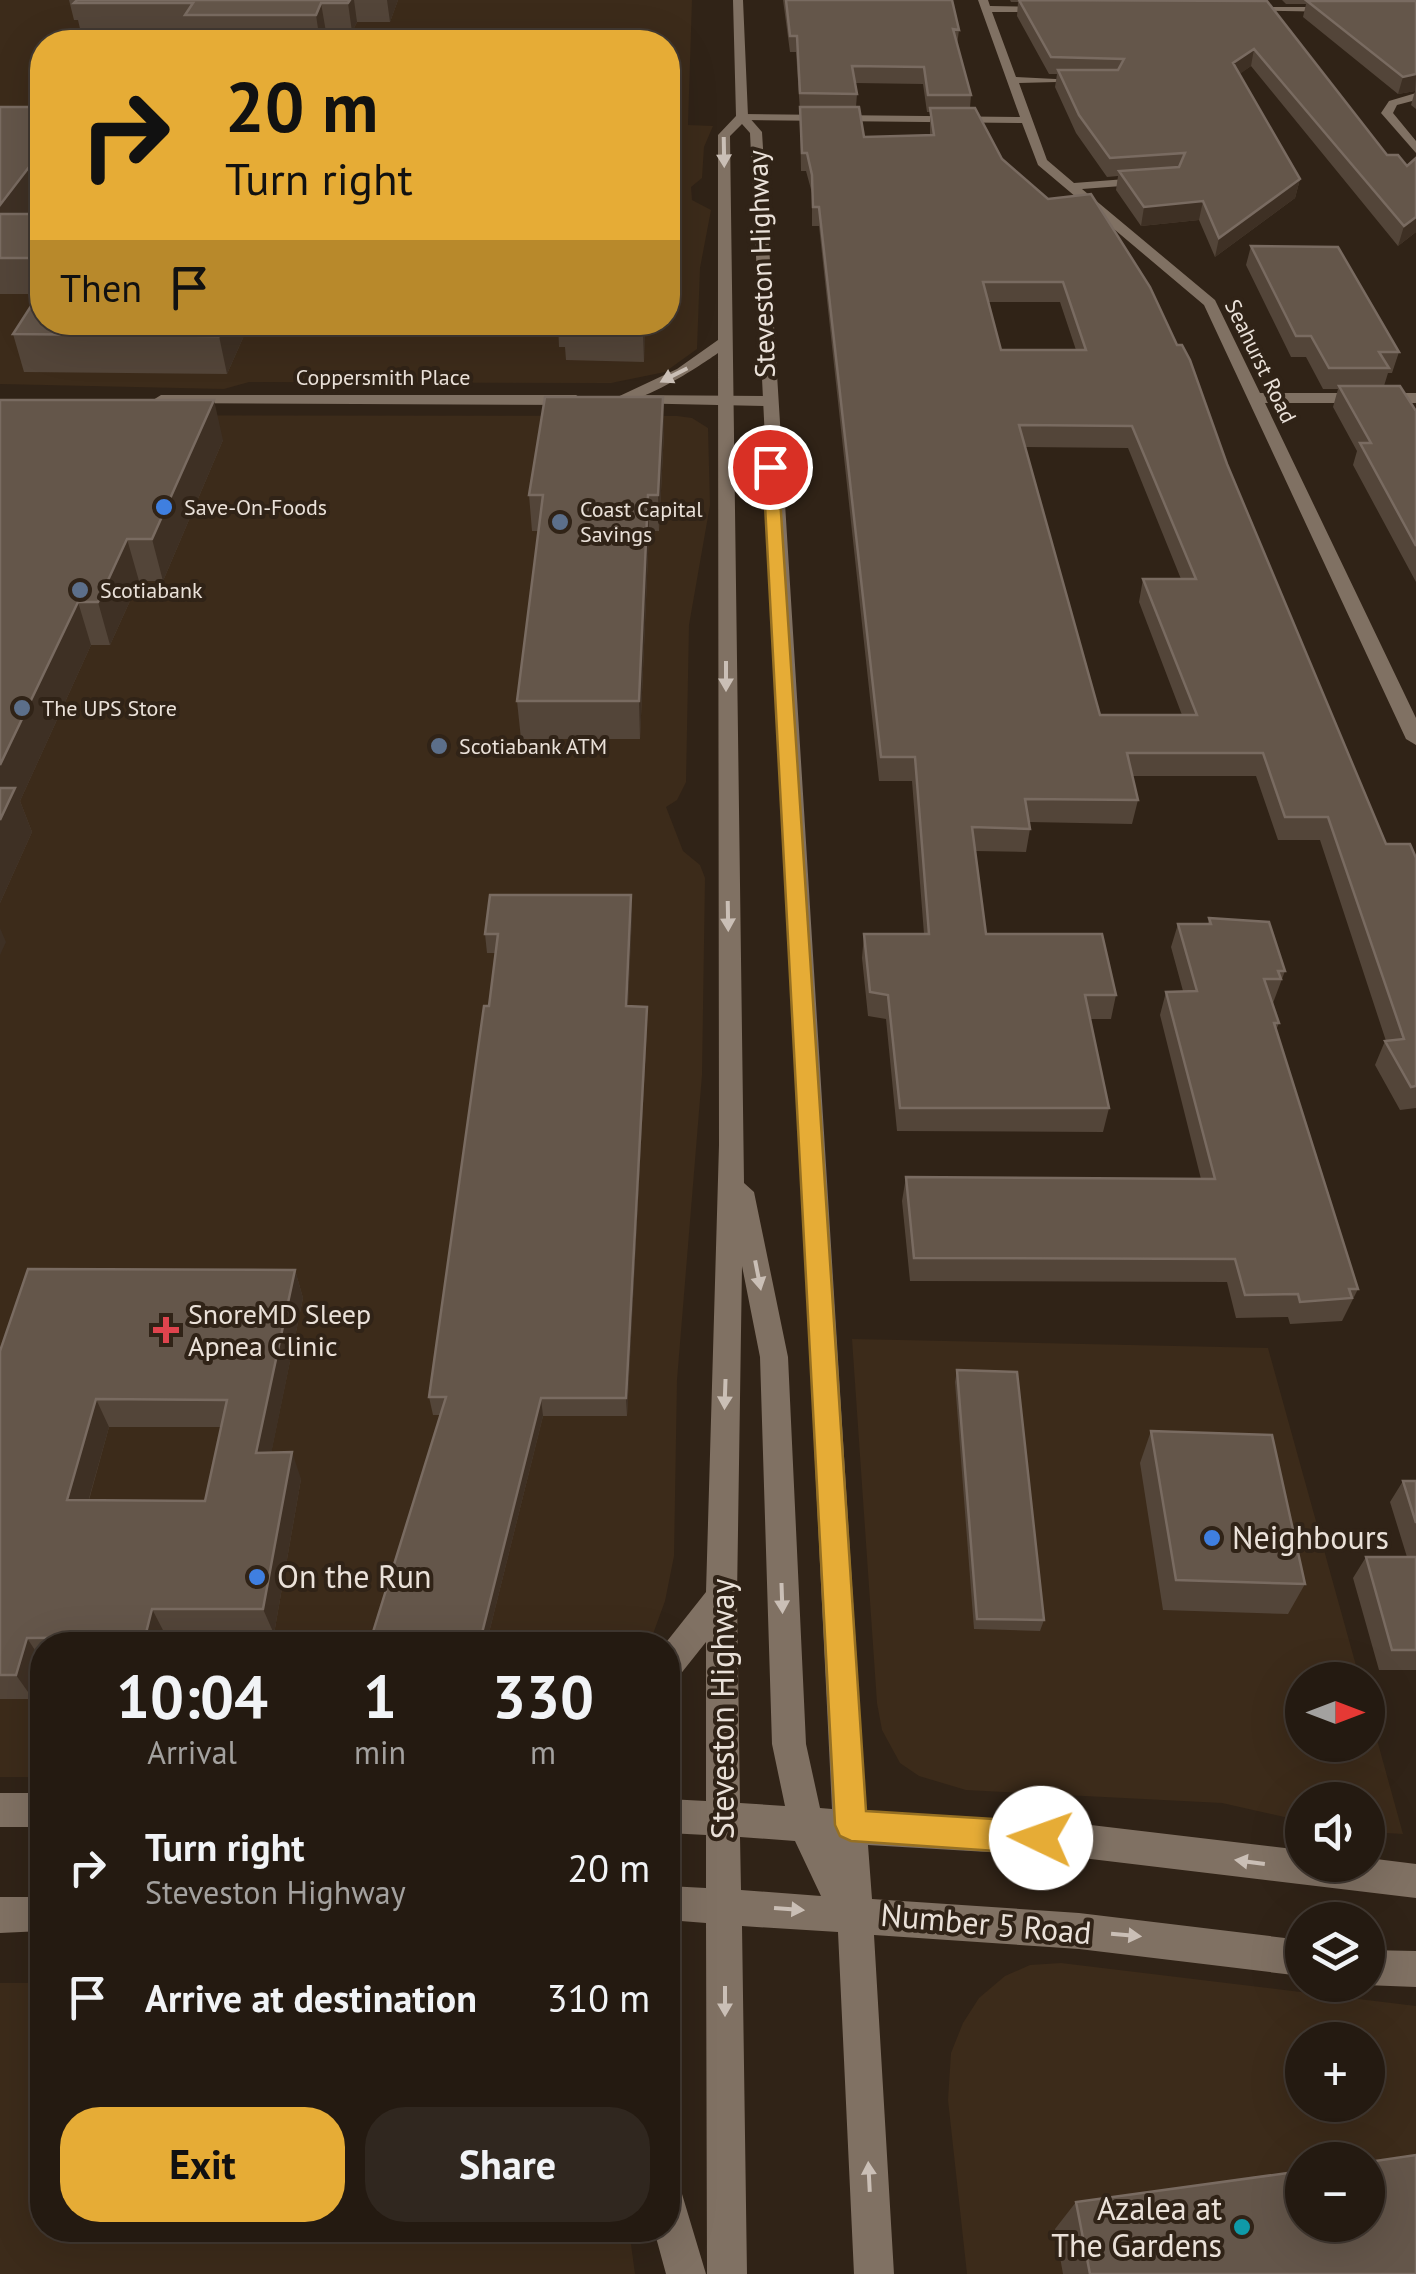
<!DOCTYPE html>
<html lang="en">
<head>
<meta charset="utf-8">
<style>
  body { margin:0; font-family:"PT Sans",sans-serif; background:#30271f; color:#f1f3f6; height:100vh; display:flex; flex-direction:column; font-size:38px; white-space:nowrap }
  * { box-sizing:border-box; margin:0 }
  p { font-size:32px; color:#a3a19f }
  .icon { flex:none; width:55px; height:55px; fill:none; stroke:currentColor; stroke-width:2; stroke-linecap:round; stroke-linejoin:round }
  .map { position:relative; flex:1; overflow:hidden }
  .panel { position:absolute; left:30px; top:1632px; width:650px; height:610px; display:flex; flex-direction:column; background:#241a11; border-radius:40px; box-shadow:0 10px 40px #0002,0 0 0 2px #413831 }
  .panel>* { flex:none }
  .top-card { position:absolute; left:30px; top:30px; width:650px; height:305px; border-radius:40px; box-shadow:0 10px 40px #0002,0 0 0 2px #413831; background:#e6ac36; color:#111; overflow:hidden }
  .needle { width:65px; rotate:90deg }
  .tools { position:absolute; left:1285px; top:1662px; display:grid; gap:20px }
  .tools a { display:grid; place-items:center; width:100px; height:100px; border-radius:50%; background:#241a11; box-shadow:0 10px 40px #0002,0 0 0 2px #413831; font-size:50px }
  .pin { position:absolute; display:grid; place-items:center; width:85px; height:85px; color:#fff; margin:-42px; border:5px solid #fff; border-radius:50%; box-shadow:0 2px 10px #0007 }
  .me { position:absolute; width:110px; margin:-55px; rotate:273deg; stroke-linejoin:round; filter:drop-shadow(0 0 8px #0008) }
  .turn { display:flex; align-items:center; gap:35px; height:210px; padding:0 30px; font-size:45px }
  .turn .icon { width:130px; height:130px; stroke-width:2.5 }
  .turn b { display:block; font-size:70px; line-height:85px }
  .then { display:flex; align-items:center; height:95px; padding:0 30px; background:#0003; gap:20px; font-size:38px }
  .eta { display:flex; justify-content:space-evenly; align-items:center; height:170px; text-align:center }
  .eta b { font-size:60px; font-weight:600; line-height:70px }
  .primary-button { display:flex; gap:20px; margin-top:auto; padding:20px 30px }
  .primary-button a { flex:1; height:115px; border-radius:40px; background:#e6ac36; color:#111; font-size:40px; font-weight:600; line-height:115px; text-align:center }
  .primary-button a+a { background:#30271f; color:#f1f3f6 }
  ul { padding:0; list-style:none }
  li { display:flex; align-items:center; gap:30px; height:130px; padding:0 30px }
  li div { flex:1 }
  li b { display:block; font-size:38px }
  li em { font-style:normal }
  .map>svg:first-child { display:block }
  .built { fill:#3c2b1a; fill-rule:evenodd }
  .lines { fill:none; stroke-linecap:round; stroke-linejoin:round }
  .street { fill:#807163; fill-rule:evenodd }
  .secondary { fill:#807163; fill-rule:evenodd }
  .wall { fill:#534539; fill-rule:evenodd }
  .shaded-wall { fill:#3e3024 }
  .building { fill:#64564a; stroke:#796b61; stroke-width:2.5; fill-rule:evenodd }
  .oneway { fill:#cabfb6 }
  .route { fill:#e6ac36; stroke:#967023; stroke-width:2.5 }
  .shop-dot { fill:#3f7fe0; stroke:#302317; stroke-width:4 }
  .service-dot { fill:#5c6f8a; stroke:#302317; stroke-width:4 }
  .health-dot { fill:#e0444e; stroke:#302317; stroke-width:4 }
  .culture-dot { fill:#0f9aa8; stroke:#302317; stroke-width:4 }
  .labels { text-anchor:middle; stroke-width:8; stroke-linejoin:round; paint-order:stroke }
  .far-street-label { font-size:22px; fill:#eae1d9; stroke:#302317 }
  .far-poi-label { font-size:22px; fill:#eae1d9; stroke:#302317; text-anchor:start }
  .street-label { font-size:28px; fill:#eae1d9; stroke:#302317 }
  .poi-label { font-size:28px; fill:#eae1d9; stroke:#302317; text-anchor:start }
  .near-poi-label { font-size:32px; fill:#eae1d9; stroke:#302317; text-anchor:start }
  .near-street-label { font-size:32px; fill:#eae1d9; stroke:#302317 }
</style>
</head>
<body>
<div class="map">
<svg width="1416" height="2274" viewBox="0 0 1416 2274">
  <rect width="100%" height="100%" fill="#302317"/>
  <path class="built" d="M 0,0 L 692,0 L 688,125 L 713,126 L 704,147 L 702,178 L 691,187 L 692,200 L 711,210 L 700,268 L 697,349 L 665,372 L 611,383 L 249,382 L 224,389 L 0,384 ZM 42,42 L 668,42 L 668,322 L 42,322 Z
    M 0,415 L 677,416 L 692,418 L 708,428 L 710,505 L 689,625 L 686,782 L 677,800 L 666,807 L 683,851 L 700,865 L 705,878 L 702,1075 L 677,1380 L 674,1556 L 665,1601 L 649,1645 L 42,1645 L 42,1777 L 0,1777 Z
    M 852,1339 L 1268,1348 L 1360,1680 L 1302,1680 L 1302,1745 L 1368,1745 L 1368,1707 L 1403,1834 L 1368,1832 L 1368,1800 L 1302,1800 L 1302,1821 L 1222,1803 L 966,1790 L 919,1776 L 900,1763 L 882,1730 L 877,1703 Z
    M 1061,1963 L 1416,2006 L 1416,2274 L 967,2274 L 948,2100 L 951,2053 L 963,2023 L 979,1998 L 1005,1976 L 1030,1965 ZM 1302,2040 L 1368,2040 L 1368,2105 L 1302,2105 ZM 1302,2160 L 1368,2160 L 1368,2225 L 1302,2225 Z
    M 0,1983 L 42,1983 L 42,2230 L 629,2230 L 635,2274 L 0,2274 Z"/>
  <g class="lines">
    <path class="street" d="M 978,0 L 988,0 L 990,6 L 1056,7 L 1052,12 L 992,12 L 1016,77 L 1095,81 L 1019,83 L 1047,160 L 1074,183 L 1152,177 L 1148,184 L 1082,189 L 1215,300 L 1260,393 L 1416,393 L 1416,403 L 1265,403 L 1416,718 L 1416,745 L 1406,739 L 1204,305 L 1038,165 L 1022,123 L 742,120 L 736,117 L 742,114 L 1020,117 Z
      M 1337,7 L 1341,12 L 1237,10 L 1242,7 Z
      M 1416,93 L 1416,100 L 1397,105 L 1393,113 L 1416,141 L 1416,153 L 1381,113 L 1389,101 Z
      M 161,395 L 576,395 L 584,400 L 576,405 L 156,403 L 153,400 Z
      M 631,395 L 766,396 L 774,401 L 766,406 L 626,403 L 623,400 Z"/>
    <path class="secondary" d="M 733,0 L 743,0 L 748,116 L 762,132 L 866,1811 L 1074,1823 L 1302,1850 L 1302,1865 L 1368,1865 L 1368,1858 L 1416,1864 L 1416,1898 L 1074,1857 L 868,1845 L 872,1899 L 1079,1913 L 1302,1940 L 1302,1976 L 1079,1949 L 874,1935 L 894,2274 L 854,2274 L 838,1932 L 742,1926 L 747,2274 L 707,2274 L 706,1923 L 668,1920 L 668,1886 L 706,1888 L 706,1835 L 668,1833 L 668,1799 L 706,1801 L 706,1642 L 679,1676 L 668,1680 L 668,1645 L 664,1645 L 706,1592 L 719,1145 L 718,353 C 700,366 630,412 611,400 L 677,369 L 718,340 L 718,135 L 736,116 ZM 742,124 L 750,133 L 832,1809 L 820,1808 L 806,1744 L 788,1357 L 754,1192 L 744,1183 L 730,136 ZM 742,1266 L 760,1357 L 772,1744 L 785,1806 L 740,1803 L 737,1597 ZM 740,1837 L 795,1841 L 821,1896 L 741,1890 Z
      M 0,1793 L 42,1793 L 42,1827 L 0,1827 Z
      M 0,1897 L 42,1897 L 42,1931 L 0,1933 Z
      M 1368,1950 L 1416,1951 L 1416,1987 L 1365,1985 Z
      M 668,2188 L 682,2194 L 706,2274 L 666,2274 L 654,2230 L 668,2230 Z"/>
  </g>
  <path class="wall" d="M 69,0 L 398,0 L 390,22 L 357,22 L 352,32 L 326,32 L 321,42 L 190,42 L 188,32 L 81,33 L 78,20 L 74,20 Z
    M 783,0 L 952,0 L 959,30 L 957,45 L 971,95 L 970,108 L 1002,159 L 1227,464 L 1386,844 L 1416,858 L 1416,1108 L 1400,1110 L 1375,1065 L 1385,1041 L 1386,1041 L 1320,840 L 1278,840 L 1256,776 L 1132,776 L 1138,800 L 1132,824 L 1029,822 L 1030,829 L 1026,852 L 975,851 L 986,934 L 1116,995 L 1111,1019 L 1090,1019 L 1109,1108 L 1103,1132 L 897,1131 L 886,1019 L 868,1016 L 862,958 L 864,934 L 924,934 L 912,781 L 879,781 L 819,226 L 812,226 L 812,193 L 806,171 L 801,171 L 800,111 L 796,52 L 790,52 ZM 855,83 L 923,84 L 927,112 L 930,112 L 930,135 L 864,137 L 856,107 L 857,94 ZM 988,302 L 1060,302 L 1076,350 L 1001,350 ZM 1025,447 L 1128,448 L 1181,579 L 1143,579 L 1139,602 L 1182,715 L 1100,715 Z
    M 1010,0 L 1254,0 L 1387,155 L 1407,166 L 1416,158 L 1416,232 L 1398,246 L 1251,66 L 1239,74 L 1300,179 L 1295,198 L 1215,257 L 1199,220 L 1141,226 L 1116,190 L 1118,176 L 1107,177 L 1076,133 L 1055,87 L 1057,74 L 1049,74 L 1017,16 L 1018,2 L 1011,2 Z
    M 1282,0 L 1416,0 L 1416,109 L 1411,105 L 1415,91 L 1398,94 L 1303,17 L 1306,4 L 1286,4 Z
    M 0,107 L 42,196 L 29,214 L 42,214 L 42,322 L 250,322 L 227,374 L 24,372 L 13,334 L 39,294 L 0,294 Z
    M 1251,246 L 1399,352 L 1392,373 L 1388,373 L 1384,386 L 1416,411 L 1416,582 L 1353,465 L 1357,451 L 1333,407 L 1338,389 L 1323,389 L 1306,357 L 1291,357 L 1246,265 Z
    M 558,322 L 645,322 L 644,362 L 566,360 L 565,347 L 559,347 Z
    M 663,397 L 664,431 L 659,531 L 649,531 L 640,739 L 521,739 L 517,701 L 539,531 L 532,531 L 529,495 Z
    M 0,400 L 223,440 L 163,581 L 139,581 L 110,645 L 91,645 L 20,801 L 32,832 L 0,903 Z
    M 631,895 L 632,914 L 628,1006 L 647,1026 L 627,1416 L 543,1416 L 486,1645 L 369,1645 L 440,1415 L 433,1415 L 429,1397 L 489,1006 L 496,953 L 487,953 L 485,934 Z
    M 1209,918 L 1285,971 L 1273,1003 L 1279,1023 L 1276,1030 L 1358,1289 L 1342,1321 L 1290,1324 L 1288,1317 L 1236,1318 L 1227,1282 L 910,1281 L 902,1201 L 906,1177 L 1201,1179 L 1160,1015 L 1166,992 L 1183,991 L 1171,947 L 1178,924 L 1208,924 Z
    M 295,1270 L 303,1298 L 271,1453 L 301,1479 L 274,1634 L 165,1634 L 163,1645 L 42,1645 L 42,1665 L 33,1699 L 0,1699 L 0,1351 ZM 109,1427 L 221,1427 L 205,1501 L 89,1500 Z
    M 957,1370 L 1044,1620 L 1040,1631 L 974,1629 L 955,1382 Z
    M 1151,1431 L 1305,1584 L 1288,1614 L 1163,1610 L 1140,1463 Z
    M 1403,1481 L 1416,1481 L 1416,1670 L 1379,1670 L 1353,1578 L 1366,1557 L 1407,1557 L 1390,1502 Z
    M 1076,2202 L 1416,2274 L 1063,2274 L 1055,2229 Z"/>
  <path class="shaded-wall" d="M 350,0 L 354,0 L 357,22 L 352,32 L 348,3 Z
    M 387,0 L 398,0 L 390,22 Z
    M 321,3 L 326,32 L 320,42 L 316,15 Z
    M 1254,49 L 1251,66 L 1230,81 L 1233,63 Z
    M 1416,74 L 1415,91 L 1398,94 L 1403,77 Z
    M 42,150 L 42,196 L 4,249 L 0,236 L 0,205 Z
    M 1300,179 L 1295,198 L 1215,257 L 1219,238 Z
    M 1203,201 L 1199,220 L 1141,226 L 1144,207 Z
    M 1416,217 L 1416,232 L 1398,246 L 1404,226 Z
    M 225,322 L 250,322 L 227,374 L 219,336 Z
    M 643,322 L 645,322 L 644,362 L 643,332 Z
    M 663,397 L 664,431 L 659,531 L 658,495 Z
    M 214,400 L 223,440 L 163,581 L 152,539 Z
    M 648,495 L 649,531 L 640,739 L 639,701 Z
    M 127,539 L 139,581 L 110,645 L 98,602 Z
    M 78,602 L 91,645 L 20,801 L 32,832 L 0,903 L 0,765 Z
    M 631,895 L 632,914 L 627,1026 L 626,1006 Z
    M 0,928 L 6,942 L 0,955 Z
    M 647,1007 L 647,1026 L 627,1416 L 626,1398 Z
    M 295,1270 L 303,1298 L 266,1479 L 256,1453 Z
    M 541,1398 L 543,1416 L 486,1645 L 479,1645 Z
    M 96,1399 L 109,1427 L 81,1527 L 67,1500 Z
    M 292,1452 L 301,1479 L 274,1634 L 263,1609 Z
    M 152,1609 L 165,1634 L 163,1645 L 150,1645 L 145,1637 Z
    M 27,1638 L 42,1661 L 33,1699 L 16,1675 Z"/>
  <path class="building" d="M 77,0 L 350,0 L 348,3 L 321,3 L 316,15 L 185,15 L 193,3 L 74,3 Z
    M 786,0 L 952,0 L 959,30 L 953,29 L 971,95 L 928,95 L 924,67 L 852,66 L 857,94 L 800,93 L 797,36 L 790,36 Z
    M 1019,0 L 1267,1 L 1387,155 L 1398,155 L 1407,166 L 1416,158 L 1416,217 L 1404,226 L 1254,49 L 1233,63 L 1300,179 L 1219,238 L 1203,201 L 1144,207 L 1119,171 L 1179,167 L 1185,153 L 1110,158 L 1079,115 L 1058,70 L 1118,70 L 1124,59 L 1051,57 Z
    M 1307,1 L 1416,1 L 1416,74 L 1403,77 Z
    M 0,107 L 42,107 L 42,150 L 0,205 Z
    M 800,107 L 859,107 L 864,137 L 934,135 L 930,108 L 975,108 L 1002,159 L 1048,199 L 1091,194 L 1150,287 L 1177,345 L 1182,345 L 1190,360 L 1227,464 L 1386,844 L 1410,844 L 1416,858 L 1416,1086 L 1411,1087 L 1385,1041 L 1404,1039 L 1328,817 L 1285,817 L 1263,753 L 1127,753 L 1138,800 L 1025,799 L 1030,829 L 972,827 L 986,934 L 1102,934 L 1116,995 L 1085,995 L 1109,1108 L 900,1108 L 888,995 L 870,992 L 864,934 L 929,934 L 915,757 L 881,757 L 819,207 L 813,207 L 812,175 L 807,153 L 802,153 ZM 983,282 L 1063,282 L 1086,350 L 1001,350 ZM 1019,425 L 1132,426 L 1196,579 L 1143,579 L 1197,715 L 1100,715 Z
    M 0,214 L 42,214 L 42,258 L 0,258 Z
    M 1251,246 L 1338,247 L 1399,352 L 1379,352 L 1389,368 L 1329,368 L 1311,336 L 1296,336 Z
    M 42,289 L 42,322 L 225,322 L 219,336 L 13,334 Z
    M 565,322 L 643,322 L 643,332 L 564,330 Z
    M 1339,386 L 1400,386 L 1416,411 L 1416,546 L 1360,443 L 1371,443 Z
    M 545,397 L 663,397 L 658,495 L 648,495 L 639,701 L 517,701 L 543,495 L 529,495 Z
    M 0,400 L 214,400 L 152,539 L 127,539 L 98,602 L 78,602 L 0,765 Z
    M 0,788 L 15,788 L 0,820 Z
    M 490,895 L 631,895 L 626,1006 L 647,1007 L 626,1398 L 541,1398 L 479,1645 L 369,1645 L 446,1397 L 429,1397 L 484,1006 L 489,1006 L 498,934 L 485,934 Z
    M 1209,918 L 1269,922 L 1285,971 L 1278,971 L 1281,979 L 1264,979 L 1279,1023 L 1274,1023 L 1358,1289 L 1349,1289 L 1352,1298 L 1300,1302 L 1298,1294 L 1245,1295 L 1235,1259 L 914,1258 L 906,1177 L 1215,1179 L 1166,992 L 1197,991 L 1178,924 L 1211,924 Z
    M 28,1269 L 295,1270 L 256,1453 L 292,1452 L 263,1609 L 152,1609 L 145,1637 L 27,1638 L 16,1675 L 0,1675 L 0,1351 ZM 96,1399 L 227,1400 L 205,1501 L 67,1500 Z
    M 957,1370 L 1017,1372 L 1044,1620 L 977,1619 Z
    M 1151,1431 L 1272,1435 L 1305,1584 L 1176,1580 Z
    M 1403,1481 L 1416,1481 L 1416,1523 Z
    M 1366,1557 L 1416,1557 L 1416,1650 L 1392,1650 Z
    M 1416,2155 L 1416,2274 L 1090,2274 L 1076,2202 L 1302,2171 L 1302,2225 L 1368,2225 L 1368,2162 Z"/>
  <defs><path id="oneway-solid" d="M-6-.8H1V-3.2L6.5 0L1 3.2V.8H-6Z" transform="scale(2.5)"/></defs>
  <g class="oneway">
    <use href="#oneway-solid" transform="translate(724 152) rotate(89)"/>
    <use href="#oneway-solid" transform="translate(674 375) rotate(153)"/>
    <use href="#oneway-solid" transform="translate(726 676) rotate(90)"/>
    <use href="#oneway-solid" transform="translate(728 916) rotate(89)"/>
    <use href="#oneway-solid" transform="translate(758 1275) rotate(79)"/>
    <use href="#oneway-solid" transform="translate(725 1394) rotate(92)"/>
    <use href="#oneway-solid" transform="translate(782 1598) rotate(88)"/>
    <use href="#oneway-solid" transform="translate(1250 1862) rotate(-172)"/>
    <use href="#oneway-solid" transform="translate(789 1909) rotate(4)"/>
    <use href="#oneway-solid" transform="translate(1126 1935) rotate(5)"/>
    <use href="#oneway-solid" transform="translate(725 2001) rotate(90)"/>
    <use href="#oneway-solid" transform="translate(869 2177) rotate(-93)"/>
  </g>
  <path class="route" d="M 770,462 L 778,467 L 866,1811 L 1041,1822 L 1052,1827 L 1057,1838 L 1052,1849 L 1041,1854 L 851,1841 L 840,1836 L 835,1825 L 763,467 Z"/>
  <g class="shop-dot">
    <circle cx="164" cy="507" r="10"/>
    <circle cx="1212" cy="1538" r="10"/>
    <circle cx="257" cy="1577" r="10"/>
  </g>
  <g class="service-dot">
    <circle cx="560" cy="522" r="10"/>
    <circle cx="80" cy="590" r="10"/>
    <circle cx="22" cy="708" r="10"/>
    <circle cx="439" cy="746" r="10"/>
  </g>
  <path class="health-dot" d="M161 1315h10v10h10v10h-10v10h-10v-10h-10v-10h10z"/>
  <circle class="culture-dot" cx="1242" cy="2227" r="10"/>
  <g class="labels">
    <g class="far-street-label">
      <text transform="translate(1261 361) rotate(64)" y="8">Seahurst Road</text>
      <text x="383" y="385">Coppersmith Place</text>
    </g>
    <g class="far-poi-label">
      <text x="184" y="515">Save-On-Foods</text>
      <text x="580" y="517">Coast Capital<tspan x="580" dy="25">Savings</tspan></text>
      <text x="100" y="598">Scotiabank</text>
      <text x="42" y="716">The UPS Store</text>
      <text x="459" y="754">Scotiabank ATM</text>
    </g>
    <g class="street-label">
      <text transform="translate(761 264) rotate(-92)" y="10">Steveston Highway</text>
    </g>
    <g class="poi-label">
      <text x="188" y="1324">SnoreMD Sleep<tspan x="188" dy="32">Apnea Clinic</tspan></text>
    </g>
    <g class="near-poi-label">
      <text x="1232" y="1549">Neighbours</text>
      <text x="277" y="1588">On the Run</text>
      <text x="1222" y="2220" text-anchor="end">Azalea at<tspan x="1222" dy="37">The Gardens</tspan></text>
    </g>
    <g class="near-street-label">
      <text transform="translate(723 1709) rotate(-90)" y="11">Steveston Highway</text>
      <text transform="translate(986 1924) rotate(5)" y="11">Number 5 Road</text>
    </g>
  </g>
</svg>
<div class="tools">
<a><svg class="needle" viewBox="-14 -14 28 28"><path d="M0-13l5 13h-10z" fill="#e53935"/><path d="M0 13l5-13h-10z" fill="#a3a19f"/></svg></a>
<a><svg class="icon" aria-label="sound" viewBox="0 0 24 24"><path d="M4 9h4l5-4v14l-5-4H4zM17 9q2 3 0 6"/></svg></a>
<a><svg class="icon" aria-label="layers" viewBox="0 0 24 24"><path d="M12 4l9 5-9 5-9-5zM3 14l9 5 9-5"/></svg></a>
<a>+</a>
<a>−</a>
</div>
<div class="pin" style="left:770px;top:467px;background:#d93025"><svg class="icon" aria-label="arrive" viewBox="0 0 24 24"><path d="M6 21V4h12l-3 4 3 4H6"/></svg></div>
<svg class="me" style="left:1041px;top:1838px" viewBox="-20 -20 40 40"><circle r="19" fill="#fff"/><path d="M0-13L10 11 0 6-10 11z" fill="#e6ac36"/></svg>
<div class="top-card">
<div class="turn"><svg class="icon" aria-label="right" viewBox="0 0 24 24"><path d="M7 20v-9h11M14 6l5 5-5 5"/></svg><div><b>20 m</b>Turn right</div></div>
<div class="then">Then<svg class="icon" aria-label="arrive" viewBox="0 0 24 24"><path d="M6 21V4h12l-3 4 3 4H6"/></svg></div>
</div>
<section class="panel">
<div class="eta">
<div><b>10:04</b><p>Arrival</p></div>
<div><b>1</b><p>min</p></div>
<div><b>330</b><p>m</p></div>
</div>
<ul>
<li><svg class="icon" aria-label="right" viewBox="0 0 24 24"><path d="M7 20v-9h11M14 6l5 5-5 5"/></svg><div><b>Turn right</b><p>Steveston Highway</p></div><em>20 m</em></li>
<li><svg class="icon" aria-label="arrive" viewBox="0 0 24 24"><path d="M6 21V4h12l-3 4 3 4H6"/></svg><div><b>Arrive at destination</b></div><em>310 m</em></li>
</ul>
<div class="primary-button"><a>Exit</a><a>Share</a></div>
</section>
</div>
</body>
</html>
